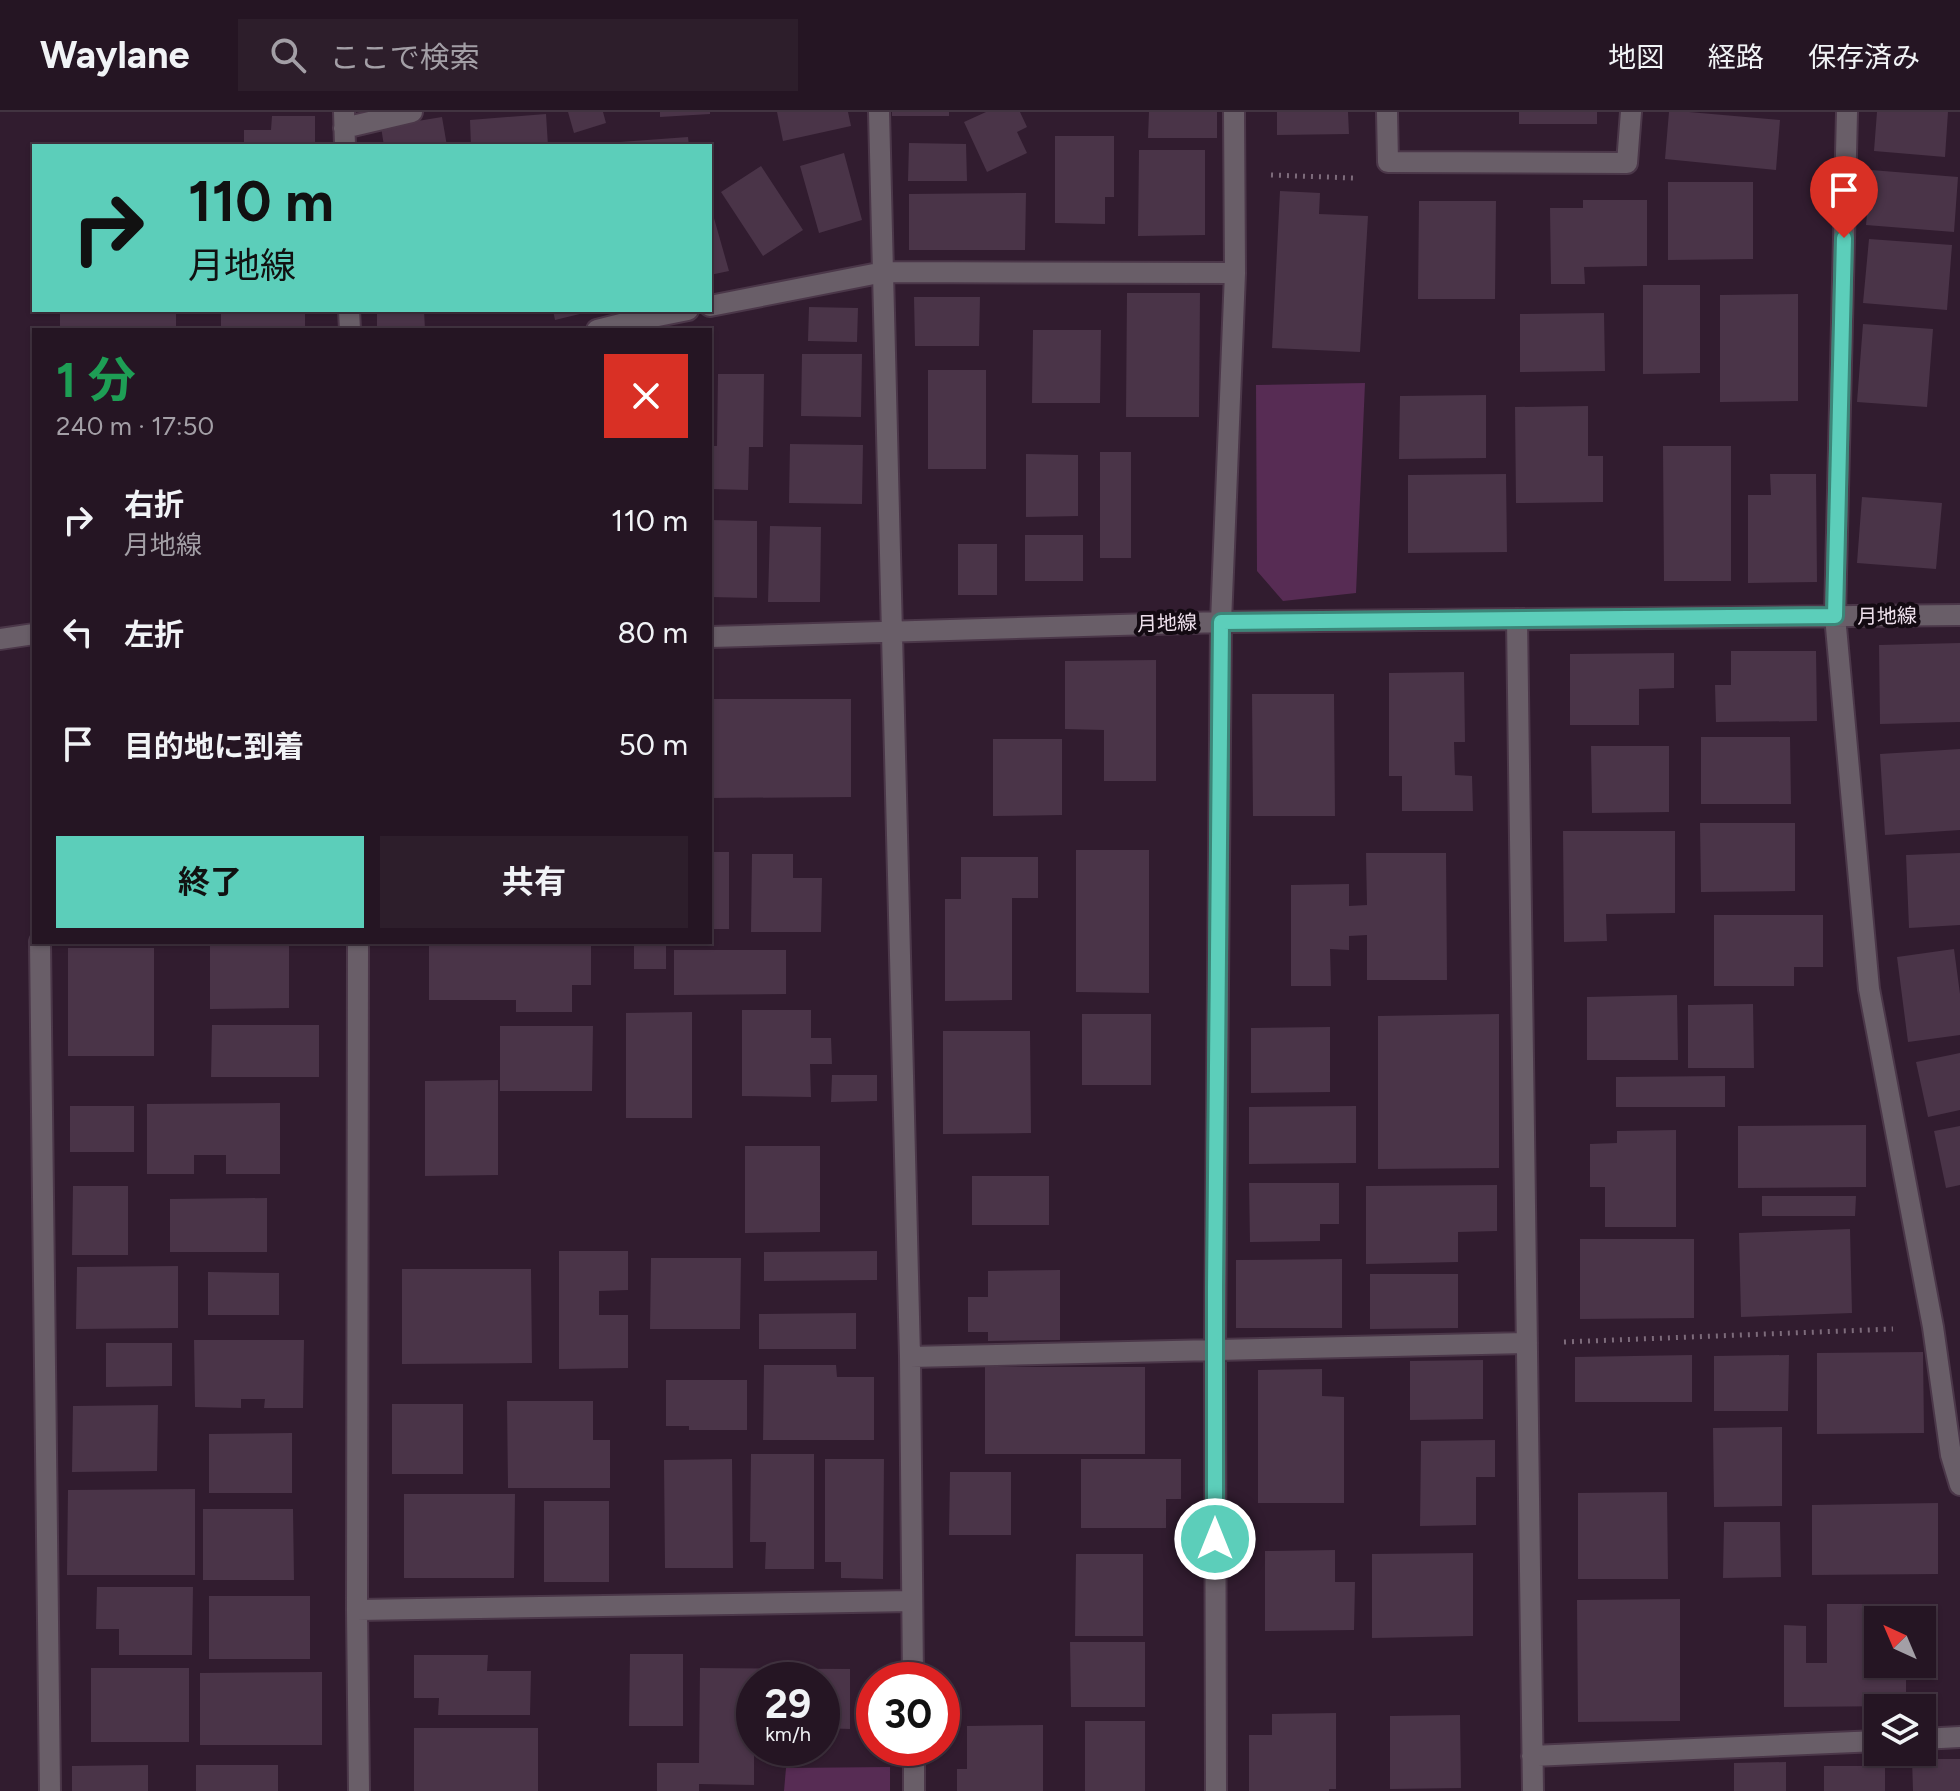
<!DOCTYPE html>
<html lang="ja">
<head>
<meta charset="utf-8">
<style>
  body { margin:0; font-family:Figtree,"Noto Sans JP",sans-serif; background:#2d1e2b; color:#f1f3f6; height:100vh; display:flex; flex-direction:column; font-size:30px; white-space:nowrap }
  * { box-sizing:border-box; margin:0 }
  p { font-size:26px; color:#a39fa6 }
  .icon { flex:none; width:44px; height:44px; fill:none; stroke:currentColor; stroke-width:2; stroke-linecap:round; stroke-linejoin:round }
  .map { position:relative; flex:1; overflow:hidden }
  .panel { position:absolute; left:32px; top:216px; width:680px; height:616px; display:flex; flex-direction:column; background:#251523; border-radius:0px; box-shadow:0 2px 6px #0004,0 0 0 2px #423441 }
  .panel>* { flex:none }
  .top-card { position:absolute; left:32px; top:32px; width:680px; height:168px; border-radius:0px; box-shadow:0 2px 6px #0004,0 0 0 2px #423441; background:#5cceba; color:#111; overflow:hidden }
  .needle { width:52px; rotate:316deg }
  .fabs { position:absolute; left:1864px; top:1494px; display:grid; gap:16px }
  .fabs a { display:grid; place-items:center; width:72px; height:72px; border-radius:0px; background:#251523; box-shadow:0 2px 6px #0004,0 0 0 2px #423441; font-size:40px }
  .speed { position:absolute; left:736px; top:1550px; display:flex; gap:16px; font-size:40px; font-weight:700; text-align:center }
  .speed>* { display:grid; place-content:center; width:104px; height:104px; border-radius:50%; background:#251523; box-shadow:0 2px 6px #0004,0 0 0 2px #423441; line-height:1 }
  .speed small { font-size:20px; font-weight:400 }
  .speed .limit { border:12px solid #d22; background:#fff; color:#111 }
  .pin { position:absolute; display:grid; place-items:center; width:68px; height:68px; color:#fff; margin:-82px -34px; border-radius:50% 50% 50% 0; rotate:-45deg; box-shadow:0 0 8px #0007 }
  .pin .icon { rotate:45deg }
  .me { position:absolute; width:88px; margin:-44px; rotate:0deg; stroke-linejoin:round; filter:drop-shadow(0 0 6px #0008) }
  .turn { display:flex; align-items:center; gap:28px; height:168px; padding:0 24px; font-size:36px }
  .turn .icon { width:104px; height:104px; stroke-width:2.5 }
  .turn b { display:block; font-size:56px; line-height:68px }
  .round { display:grid; place-items:center; flex:none; width:84px; height:84px; border-radius:0px; background:#2d1e2b }
  .headline { display:flex; align-items:center; justify-content:space-between; height:136px; padding:0 24px }
  h1 { font-size:48px; font-weight:700; line-height:60px; color:#1e9e55 }
  .button { display:flex; gap:16px; margin-top:auto; padding:16px 24px }
  .button a { flex:1; height:92px; border-radius:0px; background:#5cceba; color:#111; font-size:32px; font-weight:700; line-height:92px; text-align:center }
  .button a+a { background:#2d1e2b; color:#f1f3f6 }
  ul { padding:0; list-style:none }
  li { display:flex; align-items:center; gap:24px; height:112px; padding:0 24px }
  li div { flex:1 }
  li b { display:block; font-size:30px }
  li em { font-style:normal }
  header { display:flex; align-items:center; gap:48px; box-sizing:border-box; height:112px; padding:0 40px; background:#251523; border-bottom:2px solid #423441 }
  header strong { font-size:38px }
  nav { display:flex; gap:44px; margin-inline-start:auto; font-size:28px }
  .search { width:560px; height:72px; background:#2d1e2b; display:flex; align-items:center; gap:20px; box-sizing:border-box; padding:0 28px; border-radius:0px; color:#a39fa6; font-size:30px }
  .map>svg:first-child { display:block }
  .green { fill:#572c54 }
  .building { fill:#4a3448 }
  .lines { fill:none; stroke-linecap:round; stroke-linejoin:round }
  .minor-casing { stroke:#4b3749; stroke-width:24 }
  .path { stroke:#7d6b7b; stroke-width:5; stroke-dasharray:2 6; stroke-linecap:butt }
  .minor { stroke:#695e68; stroke-width:20 }
  .route-casing { stroke:#3c8679; stroke-width:20 }
  .route { stroke:#5cceba; stroke-width:14 }
  .labels { text-anchor:middle; stroke-width:8; stroke-linejoin:round; paint-order:stroke }
  .street-label { font-size:20px; fill:#eee0ec; stroke:#130a12 }
</style>
</head>
<body>
<header>
<strong>Waylane</strong>
<div class="search"><svg class="icon" aria-label="search" viewBox="0 0 24 24"><circle cx="10" cy="10" r="6"/><path d="M15 15l6 6"/></svg>ここで検索</div>
<nav><a>地図</a><a>経路</a><a>保存済み</a></nav>
</header>
<div class="map">
<svg width="1960" height="1679" viewBox="0 0 1960 1679">
  <rect width="100%" height="100%" fill="#311c2f"/>
  <path class="green" d="M 1365,271 L 1356,481 L 1283,489 L 1257,459 L 1256,273 Z
    M 890,1655 L 890,1679 L 784,1679 L 786,1656 Z"/>
  <path class="building" d="M 568,0 L 603,0 L 606,11 L 574,21 Z
    M 660,0 L 710,0 L 710,2 L 660,5 Z
    M 777,0 L 848,0 L 851,14 L 783,29 Z
    M 892,0 L 949,0 L 949,4 L 892,4 Z
    M 986,0 L 1020,0 L 1027,15 L 1017,20 L 1027,41 L 987,60 L 964,10 Z
    M 1149,0 L 1217,0 L 1217,26 L 1148,26 Z
    M 1277,0 L 1348,0 L 1349,22 L 1277,23 Z
    M 1519,0 L 1597,0 L 1597,12 L 1519,12 Z
    M 1669,0 L 1689,0 L 1780,8 L 1776,58 L 1665,47 Z
    M 1877,0 L 1948,0 L 1945,45 L 1874,39 Z
    M 546,2 L 548,34 L 471,34 L 470,8 Z
    M 272,4 L 315,4 L 315,34 L 244,34 L 244,18 L 271,18 Z
    M 442,5 L 447,34 L 384,34 L 381,15 Z
    M 1055,24 L 1114,24 L 1114,85 L 1105,85 L 1105,112 L 1055,111 Z
    M 688,25 L 689,34 L 620,34 L 620,30 Z
    M 909,31 L 966,32 L 967,69 L 908,69 Z
    M 1139,38 L 1205,38 L 1205,123 L 1138,124 Z
    M 844,41 L 862,108 L 819,121 L 800,54 Z
    M 761,54 L 803,118 L 763,144 L 721,80 Z
    M 1871,58 L 1958,65 L 1954,120 L 1866,113 Z
    M 1668,70 L 1753,70 L 1753,147 L 1668,148 Z
    M 1280,79 L 1320,81 L 1319,102 L 1368,104 L 1360,240 L 1272,236 Z
    M 1026,81 L 1025,138 L 909,138 L 909,82 Z
    M 1583,88 L 1647,88 L 1647,154 L 1584,155 L 1585,172 L 1551,172 L 1550,96 L 1583,96 Z
    M 1419,89 L 1496,89 L 1495,187 L 1418,187 Z
    M 710,92 L 729,159 L 710,163 Z
    M 1869,127 L 1952,133 L 1947,198 L 1863,191 Z
    M 1643,173 L 1700,173 L 1700,261 L 1643,262 Z
    M 1127,181 L 1200,181 L 1199,305 L 1126,305 Z
    M 1798,182 L 1798,289 L 1720,290 L 1720,183 Z
    M 914,185 L 980,185 L 979,234 L 915,234 Z
    M 809,195 L 858,196 L 857,230 L 808,229 Z
    M 74,198 L 176,198 L 176,218 L 60,218 L 60,202 L 74,202 Z
    M 221,198 L 305,198 L 305,218 L 221,218 Z
    M 377,198 L 424,198 L 425,218 L 377,218 Z
    M 553,198 L 592,198 L 592,199 L 555,208 Z
    M 1604,201 L 1605,259 L 1520,260 L 1520,202 Z
    M 1863,212 L 1933,217 L 1927,295 L 1857,290 Z
    M 1033,218 L 1101,218 L 1100,291 L 1032,291 Z
    M 802,242 L 862,242 L 861,305 L 801,304 Z
    M 928,258 L 986,258 L 986,357 L 928,357 Z
    M 718,262 L 764,262 L 763,335 L 749,335 L 748,378 L 710,377 L 710,334 L 717,334 Z
    M 1486,283 L 1486,346 L 1399,347 L 1400,284 Z
    M 1588,294 L 1588,344 L 1603,344 L 1603,390 L 1516,391 L 1515,295 Z
    M 790,332 L 863,333 L 862,392 L 789,391 Z
    M 1663,334 L 1731,334 L 1731,469 L 1664,469 Z
    M 1100,340 L 1131,340 L 1131,446 L 1100,446 Z
    M 1026,342 L 1078,343 L 1078,404 L 1026,405 Z
    M 1506,362 L 1507,440 L 1408,441 L 1408,363 Z
    M 1770,362 L 1816,362 L 1817,470 L 1748,471 L 1748,383 L 1771,383 Z
    M 1862,385 L 1942,391 L 1936,457 L 1857,451 Z
    M 710,408 L 757,409 L 757,486 L 710,485 Z
    M 770,414 L 821,415 L 820,490 L 768,490 Z
    M 1025,423 L 1083,423 L 1083,469 L 1025,469 Z
    M 958,432 L 997,432 L 997,483 L 958,483 Z
    M 1960,531 L 1960,610 L 1880,612 L 1879,533 Z
    M 1731,539 L 1816,539 L 1817,609 L 1716,610 L 1715,573 L 1731,573 Z
    M 1674,541 L 1674,576 L 1639,577 L 1639,613 L 1570,613 L 1570,542 Z
    M 1156,548 L 1156,669 L 1104,669 L 1104,618 L 1065,617 L 1065,549 Z
    M 1464,560 L 1465,630 L 1454,630 L 1455,663 L 1472,664 L 1473,699 L 1402,699 L 1402,664 L 1389,664 L 1389,561 Z
    M 1252,582 L 1334,582 L 1335,704 L 1253,704 Z
    M 710,587 L 851,587 L 851,685 L 710,686 Z
    M 1701,625 L 1790,625 L 1791,692 L 1701,692 Z
    M 993,627 L 1062,627 L 1062,703 L 993,704 Z
    M 1591,634 L 1669,634 L 1669,700 L 1592,701 Z
    M 1960,637 L 1960,718 L 1885,723 L 1880,642 Z
    M 1700,711 L 1795,711 L 1795,779 L 1701,780 Z
    M 1563,719 L 1675,719 L 1675,801 L 1606,802 L 1607,829 L 1564,830 Z
    M 1076,738 L 1149,738 L 1149,881 L 1076,880 Z
    M 710,740 L 729,740 L 729,817 L 710,817 Z
    M 1366,741 L 1446,741 L 1447,868 L 1367,868 L 1367,823 L 1349,824 L 1349,838 L 1330,837 L 1331,874 L 1291,874 L 1291,773 L 1349,772 L 1349,794 L 1367,793 Z
    M 1960,741 L 1960,813 L 1909,816 L 1906,743 Z
    M 752,742 L 793,742 L 793,766 L 822,766 L 821,820 L 751,820 Z
    M 961,745 L 1038,745 L 1038,786 L 1012,786 L 1012,888 L 945,889 L 945,787 L 961,787 Z
    M 1714,803 L 1823,803 L 1823,855 L 1794,855 L 1794,874 L 1714,874 Z
    M 210,830 L 289,830 L 289,896 L 210,897 Z
    M 429,830 L 591,830 L 591,873 L 572,873 L 572,900 L 516,900 L 516,888 L 429,888 Z
    M 634,830 L 666,830 L 666,857 L 634,857 Z
    M 68,836 L 154,836 L 154,944 L 68,944 Z
    M 1954,837 L 1960,882 L 1960,923 L 1908,930 L 1897,845 Z
    M 674,838 L 786,838 L 786,882 L 674,883 Z
    M 1677,883 L 1678,948 L 1587,948 L 1587,885 Z
    M 1753,892 L 1754,956 L 1688,956 L 1688,893 Z
    M 742,898 L 811,898 L 811,926 L 831,926 L 832,952 L 810,952 L 811,985 L 742,984 Z
    M 692,900 L 692,1006 L 626,1006 L 626,901 Z
    M 1082,902 L 1151,902 L 1151,973 L 1082,973 Z
    M 1499,902 L 1499,1056 L 1378,1057 L 1378,904 Z
    M 212,913 L 319,913 L 319,965 L 211,965 Z
    M 500,914 L 593,914 L 592,979 L 500,979 Z
    M 1330,915 L 1330,980 L 1251,981 L 1251,916 Z
    M 943,919 L 1030,919 L 1031,1021 L 943,1022 Z
    M 1960,941 L 1960,998 L 1928,1005 L 1916,950 Z
    M 832,963 L 877,963 L 877,989 L 831,990 Z
    M 1725,964 L 1725,995 L 1616,995 L 1616,965 Z
    M 498,968 L 498,1063 L 425,1064 L 425,969 Z
    M 280,991 L 280,1062 L 226,1062 L 226,1043 L 194,1043 L 194,1062 L 147,1062 L 147,992 Z
    M 70,994 L 134,994 L 134,1040 L 70,1040 Z
    M 1356,994 L 1356,1051 L 1249,1052 L 1249,995 Z
    M 1866,1013 L 1866,1075 L 1738,1076 L 1738,1014 Z
    M 1960,1014 L 1960,1073 L 1946,1076 L 1934,1019 Z
    M 1676,1018 L 1676,1115 L 1605,1115 L 1605,1075 L 1590,1075 L 1590,1032 L 1617,1031 L 1617,1019 Z
    M 745,1034 L 820,1034 L 820,1120 L 745,1121 Z
    M 972,1064 L 1049,1064 L 1049,1113 L 972,1113 Z
    M 1249,1071 L 1339,1071 L 1339,1112 L 1320,1112 L 1320,1129 L 1250,1130 Z
    M 1497,1073 L 1497,1119 L 1458,1120 L 1458,1150 L 1366,1152 L 1366,1074 Z
    M 73,1074 L 128,1074 L 128,1143 L 72,1143 Z
    M 1762,1084 L 1856,1084 L 1855,1104 L 1762,1104 Z
    M 267,1086 L 267,1140 L 170,1140 L 170,1087 Z
    M 1850,1117 L 1852,1201 L 1741,1205 L 1739,1121 Z
    M 1580,1127 L 1694,1127 L 1694,1206 L 1580,1207 Z
    M 559,1139 L 628,1139 L 628,1178 L 599,1179 L 599,1203 L 628,1203 L 628,1256 L 559,1257 Z
    M 877,1139 L 877,1168 L 764,1169 L 764,1140 Z
    M 651,1146 L 741,1146 L 740,1217 L 650,1217 Z
    M 1342,1147 L 1342,1216 L 1236,1216 L 1236,1148 Z
    M 178,1154 L 178,1216 L 76,1217 L 77,1155 Z
    M 402,1157 L 531,1157 L 532,1251 L 402,1252 Z
    M 1060,1158 L 1060,1228 L 988,1229 L 988,1220 L 968,1220 L 968,1185 L 988,1185 L 988,1159 Z
    M 208,1160 L 279,1161 L 279,1203 L 208,1203 Z
    M 1370,1162 L 1458,1162 L 1458,1216 L 1370,1217 Z
    M 856,1201 L 856,1237 L 759,1237 L 759,1202 Z
    M 194,1228 L 304,1228 L 303,1296 L 264,1296 L 265,1287 L 241,1287 L 241,1296 L 195,1295 Z
    M 106,1231 L 172,1231 L 172,1274 L 106,1275 Z
    M 1923,1240 L 1924,1321 L 1817,1322 L 1817,1241 Z
    M 1692,1243 L 1692,1290 L 1575,1290 L 1575,1245 Z
    M 1789,1243 L 1788,1299 L 1714,1299 L 1714,1244 Z
    M 1483,1248 L 1483,1307 L 1410,1308 L 1410,1249 Z
    M 764,1253 L 836,1253 L 837,1265 L 874,1265 L 874,1328 L 763,1328 Z
    M 985,1255 L 1145,1255 L 1145,1342 L 985,1342 Z
    M 1322,1257 L 1322,1284 L 1344,1285 L 1344,1391 L 1258,1391 L 1258,1258 Z
    M 666,1268 L 747,1268 L 747,1318 L 689,1318 L 689,1314 L 666,1314 Z
    M 507,1289 L 593,1289 L 593,1328 L 610,1328 L 610,1376 L 508,1376 Z
    M 392,1292 L 463,1292 L 463,1362 L 392,1362 Z
    M 158,1293 L 157,1359 L 72,1360 L 73,1294 Z
    M 1782,1315 L 1782,1394 L 1714,1395 L 1713,1316 Z
    M 292,1321 L 292,1381 L 209,1381 L 209,1322 Z
    M 1495,1328 L 1495,1365 L 1476,1365 L 1476,1413 L 1420,1414 L 1421,1329 Z
    M 751,1342 L 814,1342 L 814,1457 L 765,1457 L 766,1430 L 750,1430 Z
    M 732,1347 L 733,1456 L 665,1456 L 664,1348 Z
    M 825,1347 L 884,1347 L 883,1467 L 841,1466 L 841,1450 L 825,1450 Z
    M 1081,1347 L 1181,1347 L 1181,1387 L 1166,1387 L 1166,1416 L 1081,1416 Z
    M 950,1360 L 1011,1360 L 1011,1423 L 949,1423 Z
    M 195,1377 L 195,1463 L 67,1463 L 68,1378 Z
    M 1667,1380 L 1668,1467 L 1578,1467 L 1578,1381 Z
    M 404,1382 L 515,1382 L 514,1466 L 404,1466 Z
    M 544,1389 L 609,1389 L 609,1470 L 544,1470 Z
    M 1938,1391 L 1938,1462 L 1812,1463 L 1812,1393 Z
    M 203,1397 L 293,1397 L 294,1468 L 203,1468 Z
    M 1724,1410 L 1780,1410 L 1781,1465 L 1723,1466 Z
    M 1335,1438 L 1335,1470 L 1355,1470 L 1354,1518 L 1265,1519 L 1265,1439 Z
    M 1473,1441 L 1473,1524 L 1372,1526 L 1372,1442 Z
    M 1076,1442 L 1143,1442 L 1143,1524 L 1075,1524 Z
    M 97,1475 L 193,1475 L 192,1543 L 119,1543 L 119,1517 L 96,1517 Z
    M 209,1484 L 310,1484 L 310,1547 L 209,1547 Z
    M 1680,1487 L 1680,1609 L 1578,1610 L 1577,1488 Z
    M 1827,1492 L 1920,1492 L 1920,1508 L 1878,1508 L 1878,1552 L 1906,1552 L 1906,1594 L 1784,1595 L 1784,1513 L 1806,1514 L 1806,1551 L 1827,1551 Z
    M 1070,1530 L 1145,1530 L 1145,1595 L 1071,1595 Z
    M 630,1542 L 683,1542 L 683,1614 L 629,1614 Z
    M 414,1543 L 488,1543 L 487,1559 L 531,1559 L 530,1603 L 438,1603 L 439,1586 L 414,1586 Z
    M 91,1556 L 189,1556 L 189,1630 L 91,1630 Z
    M 700,1556 L 850,1557 L 850,1617 L 822,1616 L 822,1568 L 754,1568 L 754,1673 L 699,1672 L 699,1679 L 657,1679 L 657,1651 L 699,1651 Z
    M 322,1560 L 322,1633 L 200,1633 L 200,1561 Z
    M 1336,1601 L 1336,1677 L 1329,1677 L 1329,1679 L 1249,1679 L 1249,1623 L 1272,1623 L 1272,1602 Z
    M 1460,1603 L 1461,1676 L 1390,1677 L 1390,1604 Z
    M 1085,1609 L 1145,1609 L 1145,1679 L 1085,1679 Z
    M 1043,1613 L 1043,1679 L 957,1679 L 957,1657 L 967,1657 L 967,1614 Z
    M 414,1616 L 538,1616 L 538,1679 L 414,1679 Z
    M 1912,1647 L 1960,1647 L 1960,1679 L 1913,1679 Z
    M 1786,1650 L 1786,1679 L 1734,1679 L 1734,1651 Z
    M 148,1653 L 148,1679 L 72,1679 L 72,1654 Z
    M 196,1653 L 278,1653 L 278,1679 L 196,1679 Z
    M 1824,1654 L 1885,1654 L 1885,1679 L 1824,1679 Z"/>
  <g class="lines">
    <defs>
      <path id="minor" d="M 344,0 L 345,34
        M 879,0 L 910,1245 L 913,1568
        M 1387,0 L 1388,50 L 1627,51 L 1631,0
        M 1847,0 L 1835,504 L 1869,877 L 1933,1215 L 1951,1343 L 1960,1373
        M 344,16 L 412,0
        M 710,194 L 884,160 L 1235,161
        M 349,198 L 350,218
        M 597,218 L 633,209 L 688,198
        M 1517,507 L 1533,1679
        M 710,525 L 1221,510 L 1960,503
        M 0,527 L 34,522
        M 40,830 L 50,1679
        M 358,830 L 357,1498 L 359,1679
        M 910,1245 L 1527,1231
        M 357,1498 L 912,1489
        M 1922,1627 L 1960,1625
        M 914,1636 L 914,1679
        M 1532,1644 L 1878,1629
        M 1216,1679 L 1215,1238 L 1221,510 L 1235,161 L 1234,0"/>
    </defs>
    <use href="#minor" class="minor-casing"/>
    <path class="path" d="M 1271,63 L 1353,66
      M 1564,1230 L 1893,1217"/>
    <use href="#minor" class="minor"/>
  </g>
  <g class="lines">
    <defs>
      <path id="route" d="M 1215,1427 L 1215,1175 L 1221,510 L 1835,504 L 1844,126"/>
    </defs>
    <use href="#route" class="route-casing"/>
    <use href="#route" class="route"/>
  </g>
  <g class="labels">
    <g class="street-label">
      <text transform="translate(1887 504) rotate(-1)" y="7">月地線</text>
      <text transform="translate(1167 511) rotate(-2)" y="7">月地線</text>
    </g>
  </g>
</svg>
<div class="fabs">
<a><svg class="needle" viewBox="-14 -14 28 28"><path d="M0-13l5 13h-10z" fill="#e53935"/><path d="M0 13l5-13h-10z" fill="#a39fa6"/></svg></a>
<a><svg class="icon" aria-label="layers" viewBox="0 0 24 24"><path d="M12 4l9 5-9 5-9-5zM3 14l9 5 9-5"/></svg></a>
</div>
<div class="speed"><div>29<small>km/h</small></div><div class="limit">30</div></div>
<div class="pin" style="left:1844px;top:126px;background:#d93025"><svg class="icon" aria-label="arrive" viewBox="0 0 24 24"><path d="M6 21V4h12l-3 4 3 4H6"/></svg></div>
<svg class="me" style="left:1215px;top:1427px" viewBox="-20 -20 40 40"><circle r="17" fill="#5cceba" stroke="#fff" stroke-width="3"/><path d="M0-11L8 9 0 5-8 9z" fill="#fff"/></svg>
<div class="top-card">
<div class="turn"><svg class="icon" aria-label="right" viewBox="0 0 24 24"><path d="M7 20v-9h11M14 6l5 5-5 5"/></svg><div><b>110 m</b>月地線</div></div>
</div>
<section class="panel">
<div class="headline"><div><h1>1 分</h1><p>240 m · 17:50</p></div><a class="round" style="background:#d93025;color:#fff"><svg class="icon" aria-label="close" viewBox="0 0 24 24"><path d="M6 6l12 12M18 6L6 18"/></svg></a></div>
<ul>
<li><svg class="icon" aria-label="right" viewBox="0 0 24 24"><path d="M7 20v-9h11M14 6l5 5-5 5"/></svg><div><b>右折</b><p>月地線</p></div><em>110 m</em></li>
<li><svg class="icon" aria-label="left" viewBox="0 0 24 24"><path d="M17 20v-9H6M10 6l-5 5 5 5"/></svg><div><b>左折</b></div><em>80 m</em></li>
<li><svg class="icon" aria-label="arrive" viewBox="0 0 24 24"><path d="M6 21V4h12l-3 4 3 4H6"/></svg><div><b>目的地に到着</b></div><em>50 m</em></li>
</ul>
<div class="button"><a>終了</a><a>共有</a></div>
</section>
</div>
</body>
</html>
